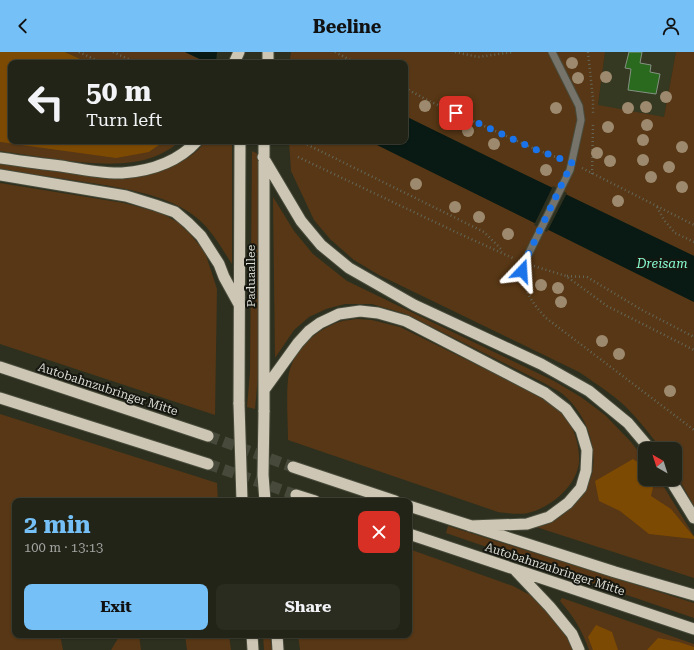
<!DOCTYPE html>
<html lang="en">
<head>
<meta charset="utf-8">
<style>
  body { margin:0; font-family:"Roboto Serif",serif; background:#2a2c20; color:#f1f3f6; height:100vh; display:flex; flex-direction:column; font-size:15px; white-space:nowrap }
  * { box-sizing:border-box; margin:0 }
  p { font-size:13px; color:#a2a4a1 }
  .icon { flex:none; width:22px; height:22px; fill:none; stroke:currentColor; stroke-width:2; stroke-linecap:round; stroke-linejoin:round }
  .map { position:relative; flex:1; overflow:hidden }
  .panel { position:absolute; left:12px; top:446px; width:400px; height:140px; display:flex; flex-direction:column; background:#222417; border-radius:8px; box-shadow:0 1px 3px #0004,0 0 0 1px #3f4136 }
  .panel>* { flex:none }
  .top-card { position:absolute; left:8px; top:8px; width:400px; height:84px; border-radius:8px; box-shadow:0 1px 3px #0004,0 0 0 1px #3f4136; background:#222417; color:#f1f3f6; overflow:hidden }
  .needle { width:26px; rotate:321deg }
  .controls { position:absolute; left:638px; top:390px; display:grid; gap:8px }
  .controls a { display:grid; place-items:center; width:44px; height:44px; border-radius:8px; background:#222417; box-shadow:0 1px 3px #0004,0 0 0 1px #3f4136; font-size:20px }
  .pin { position:absolute; display:grid; place-items:center; width:34px; height:34px; color:#fff; margin:-17px; border-radius:8px; box-shadow:0 2px 6px #0006 }
  .me { position:absolute; width:44px; margin:-22px; rotate:20deg; stroke-linejoin:round; filter:drop-shadow(0 0 3px #0008) }
  .turn { display:flex; align-items:center; gap:14px; height:84px; padding:0 12px; font-size:18px }
  .turn .icon { width:52px; height:52px; stroke-width:2.5 }
  .turn b { display:block; font-size:28px; line-height:34px }
  .round { display:grid; place-items:center; flex:none; width:42px; height:42px; border-radius:8px; background:#2a2c20 }
  .overview { display:flex; align-items:center; justify-content:space-between; height:68px; padding:0 12px }
  h1 { font-size:24px; font-weight:700; line-height:30px; color:#75c0f6 }
  .button { display:flex; gap:8px; margin-top:auto; padding:8px 12px }
  .button a { flex:1; height:46px; border-radius:8px; background:#75c0f6; color:#111; font-size:16px; font-weight:700; line-height:46px; text-align:center }
  .button a+a { background:#2a2c20; color:#f1f3f6 }
  header { display:flex; justify-content:space-between; align-items:center; height:52px; padding:0 12px; background:#75c0f6; color:#111; font-size:18px; font-weight:700 }
  .map>svg:first-child { display:block }
  .built { fill:#363922 }
  .green { fill:#573715 }
  .forest { fill:#7d4a03 }
  .water { fill:#091913 }
  .pier { fill:#2d301f }
  .building { fill:#2a6a1f; stroke:#849181 }
  .lines { fill:none; stroke-linecap:round; stroke-linejoin:round }
  .trunk-tunnel { stroke:#474a3a; stroke-width:11; stroke-dasharray:11 5.5; stroke-linecap:butt }
  .service-casing { stroke:#494c3c; stroke-width:9 }
  .trunk-casing { stroke:#494c3c; stroke-width:13 }
  .path { stroke:#646758; stroke-width:2.5; stroke-dasharray:1 3; stroke-linecap:butt }
  .service { stroke:#76736b; stroke-width:7 }
  .trunk { stroke:#cdc6b4; stroke-width:11 }
  .trunk-bridge-casing { stroke:#494c3c; stroke-width:13; stroke-linecap:butt }
  .trunk-bridge { stroke:#cdc6b4; stroke-width:11 }
  .tree { fill:#9c896e }
  .route { stroke:#1a73e8; stroke-width:7; stroke-dasharray:0 12.6 }
  .labels { text-anchor:middle; stroke-width:4; stroke-linejoin:round; paint-order:stroke }
  .street-label { font-size:12px; fill:#dadcd2; stroke:#161710 }
  .water-label { font-size:13px; font-style:italic; fill:#86facd; stroke:#161710 }
</style>
</head>
<body>
<header><svg class="icon" aria-label="back" viewBox="0 0 24 24"><path d="M15 5l-7 7 7 7"/></svg>Beeline<svg class="icon" aria-label="person" viewBox="0 0 24 24"><circle cx="12" cy="8" r="4"/><path d="M4 21q1-7 8-7t8 7"/></svg></header>
<div class="map">
<svg width="694" height="598" viewBox="0 0 694 598">
  <rect width="100%" height="100%" fill="#2d301f"/>
  <path class="built" d="M 605,0 L 676,0 L 664,65 L 598,54 Z"/>
  <path class="green" d="M 65,0 L 185,0 L 208,11 L 89,11 Z
    M 291,0 L 605,0 L 598,53 L 664,65 L 676,0 L 694,0 L 694,204 L 505,113 L 405,64 L 405,11 L 299,11 L 290,7 Z
    M 165,89 L 180,89 C 168,100 150,108 133,110 C 94,116 40,104 0,99 L 0,90 L 149,100 Z
    M 206,89 L 232,89 L 232,212 C 222,197 212,178 197,166 C 167,141 116,135 79,129 C 52,125 26,121 0,117 L 0,111 L 143,124 C 166,118 191,109 206,89 Z
    M 289,89 L 369,89 L 694,250 L 694,454 L 675,420 L 675,397 L 661,397 C 650,382 638,367 625,354 C 611,341 595,331 579,320 L 379,223 L 354,208 L 330,187 L 314,168 L 291,119 Z
    M 252,99 L 258,102 L 258,324 L 255,357 L 247,355 L 250,320 Z
    M 0,131 L 124,151 L 161,161 L 179,171 L 190,182 L 205,200 L 217,237 L 215,363 L 0,292 Z
    M 273,145 L 294,179 L 313,202 L 347,229 L 554,329 L 581,345 L 605,363 L 631,390 L 645,408 L 645,427 L 659,427 L 694,484 L 694,526 L 533,474 C 540,473 548,472 554,469 C 562,464 571,456 577,449 C 584,440 592,428 593,416 C 596,388 583,357 560,340 C 555,337 549,334 544,331 L 406,262 L 372,252 L 345,252 L 326,257 L 309,265 L 294,278 L 275,306 Z
    M 357,267 L 372,268 L 400,275 L 544,346 C 550,351 560,357 565,364 C 574,376 580,394 579,410 C 577,434 550,456 528,461 C 519,463 507,461 498,460 L 288,388 C 288,368 286,347 288,327 C 291,300 315,278 339,270 C 345,268 351,268 357,267 Z
    M 0,362 L 217,431 L 218,449 L 15,449 L 15,583 L 60,583 L 63,598 L 0,598 Z
    M 448,474 L 694,551 L 694,566 L 446,481 Z
    M 409,497 L 513,534 L 530,543 L 549,561 L 563,577 L 574,598 L 300,598 L 298,583 L 409,583 Z
    M 562,546 L 694,592 L 694,598 L 589,598 C 582,578 574,565 560,549 Z
    M 120,583 L 139,583 L 141,598 L 111,598 Z
    M 185,583 L 229,583 L 231,598 L 187,598 Z
    M 263,583 L 270,583 L 272,598 L 264,598 Z"/>
  <path class="forest" d="M 0,0 L 65,0 L 89,11 L 11,11 L 11,89 L 165,89 L 149,100 L 116,106 L 0,90 Z
    M 633,407 L 645,415 L 645,427 L 655,427 L 651,444 L 671,457 L 694,485 L 694,487 L 649,482 L 620,459 L 599,449 L 595,429 Z
    M 596,573 L 612,580 L 618,598 L 593,598 L 588,585 Z
    M 658,586 L 679,590 L 694,595 L 694,598 L 647,598 Z"/>
  <path class="water" d="M 185,0 L 275,0 L 299,11 L 208,11 Z
    M 405,64 L 505,113 L 694,204 L 694,250 L 369,89 L 405,89 Z"/>
  <path class="pier" d="M 217,0 L 280,0 L 290,5 L 290,11 L 216,11 Z
    M 553,134 L 567,141 L 547,180 L 534,173 Z"/>
  <path class="building" d="M 629,0 L 642,0 L 640,11 L 651,13 L 650,20 L 660,22 L 656,42 L 628,38 L 631,17 L 625,16 Z"/>
  <g class="lines">
    <path class="trunk-tunnel" d="M 208,384 L 293,415
      M 208,412 L 296,443"/>
    <defs>
      <path id="service" d="M 524,211 L 570,118 L 581,68 L 579,54 L 552,0"/>
      <path id="trunk" d="M 234,11 L 239,0
        M 268,11 L 268,0
        M 263,105 L 301,169 L 321,193 L 349,216 L 414,253 L 541,312 L 589,339 L 628,371 L 650,397
        M 0,106 C 20,109 41,112 61,114 C 79,117 104,122 122,121 C 150,119 178,110 197,89
        M 0,123 L 126,144 L 155,153 L 175,160 L 188,171 L 201,184 L 219,212 L 224,225 L 240,254
        M 0,315 L 208,384
        M 264,338 L 298,291 L 309,279 L 320,271 L 339,262 L 360,259 L 378,261 L 406,269 L 545,341 L 566,357 L 581,378 L 587,398 L 586,419 L 581,436 L 568,451 L 549,465 L 527,472 L 470,474
        M 0,346 L 208,412
        M 239,352 L 240,89
        M 264,360 L 264,89
        M 293,415 L 395,449
        M 670,427 L 694,466
        M 296,443 L 315,449
        M 409,454 L 615,520 L 694,543
        M 409,482 L 694,577
        M 516,519 L 550,555 L 572,582 L 579,598
        M 252,583 L 253,598
        M 277,583 L 278,598"/>
    </defs>
    <use href="#service" class="service-casing"/>
    <use href="#trunk" class="trunk-casing"/>
    <path class="path" d="M 79,0 L 102,11
      M 113,0 L 137,11
      M 335,0 L 356,11
      M 455,0 L 478,5 L 513,0
      M 588,0 L 593,47 L 593,63
      M 405,36 L 429,49 L 537,98 L 561,107
      M 300,89 L 484,180 L 503,199
      M 298,105 L 460,182 L 515,207
      M 582,116 L 694,173
      M 592,122 L 593,72
      M 657,155 L 664,168 L 675,181 L 694,190
      M 534,214 L 566,224 L 607,254 L 694,298
      M 522,221 C 524,240 534,253 546,266 L 694,378
      M 567,224 L 587,225 L 642,258 L 694,285"/>
    <use href="#service" class="service"/>
    <use href="#trunk" class="trunk"/>
    <defs>
      <path id="trunk-bridge" d="M 239,352 L 242,449
        M 264,360 L 263,423 L 265,449"/>
    </defs>
    <use href="#trunk-bridge" class="trunk-bridge-casing"/>
    <use href="#trunk-bridge" class="trunk-bridge"/>
  </g>
  <g class="tree">
    <circle cx="572" cy="11" r="6"/>
    <circle cx="606" cy="25" r="6"/>
    <circle cx="578" cy="26" r="6"/>
    <circle cx="666" cy="45" r="6"/>
    <circle cx="425" cy="54" r="6"/>
    <circle cx="646" cy="55" r="6"/>
    <circle cx="556" cy="56" r="6"/>
    <circle cx="628" cy="56" r="6"/>
    <circle cx="447" cy="69" r="6"/>
    <circle cx="647" cy="73" r="6"/>
    <circle cx="608" cy="75" r="6"/>
    <circle cx="468" cy="79" r="6"/>
    <circle cx="643" cy="88" r="6"/>
    <circle cx="494" cy="92" r="6"/>
    <circle cx="682" cy="95" r="6"/>
    <circle cx="597" cy="101" r="6"/>
    <circle cx="643" cy="108" r="6"/>
    <circle cx="610" cy="109" r="6"/>
    <circle cx="669" cy="115" r="6"/>
    <circle cx="546" cy="118" r="6"/>
    <circle cx="651" cy="125" r="6"/>
    <circle cx="416" cy="132" r="6"/>
    <circle cx="682" cy="135" r="6"/>
    <circle cx="618" cy="149" r="6"/>
    <circle cx="455" cy="155" r="6"/>
    <circle cx="479" cy="165" r="6"/>
    <circle cx="508" cy="182" r="6"/>
    <circle cx="541" cy="233" r="6"/>
    <circle cx="558" cy="236" r="6"/>
    <circle cx="561" cy="250" r="6"/>
    <circle cx="602" cy="289" r="6"/>
    <circle cx="619" cy="302" r="6"/>
    <circle cx="670" cy="339" r="6"/>
  </g>
  <g class="lines">
    <path class="route" d="M 456,61 L 537,98 L 572,111 L 524,211 L 522,219"/>
  </g>
  <g class="labels">
    <g class="street-label">
      <text transform="translate(251 224) rotate(-90)" y="4">Paduaallee</text>
      <text transform="translate(108 337) rotate(18)" y="4">Autobahnzubringer Mitte</text>
      <text transform="translate(555 517) rotate(18)" y="4">Autobahnzubringer Mitte</text>
    </g>
    <g class="water-label">
      <text x="662" y="216">Dreisam</text>
    </g>
  </g>
</svg>
<div class="controls">
<a><svg class="needle" viewBox="-14 -14 28 28"><path d="M0-13l5 13h-10z" fill="#e53935"/><path d="M0 13l5-13h-10z" fill="#a2a4a1"/></svg></a>
</div>
<div class="pin" style="left:456px;top:61px;background:#d93025"><svg class="icon" aria-label="arrive" viewBox="0 0 24 24"><path d="M6 21V4h12l-3 4 3 4H6"/></svg></div>
<svg class="me" style="left:522px;top:219px" viewBox="-20 -20 40 40"><path d="M0-17L14 15 0 8-14 15z" fill="#1a73e8" stroke="#fff" stroke-width="4"/></svg>
<div class="top-card">
<div class="turn"><svg class="icon" aria-label="left" viewBox="0 0 24 24"><path d="M17 20v-9H6M10 6l-5 5 5 5"/></svg><div><b>50 m</b>Turn left</div></div>
</div>
<section class="panel">
<div class="overview"><div><h1>2 min</h1><p>100 m · 13:13</p></div><a class="round" style="background:#d93025;color:#fff"><svg class="icon" aria-label="close" viewBox="0 0 24 24"><path d="M6 6l12 12M18 6L6 18"/></svg></a></div>
<div class="button"><a>Exit</a><a>Share</a></div>
</section>
</div>
</body>
</html>
